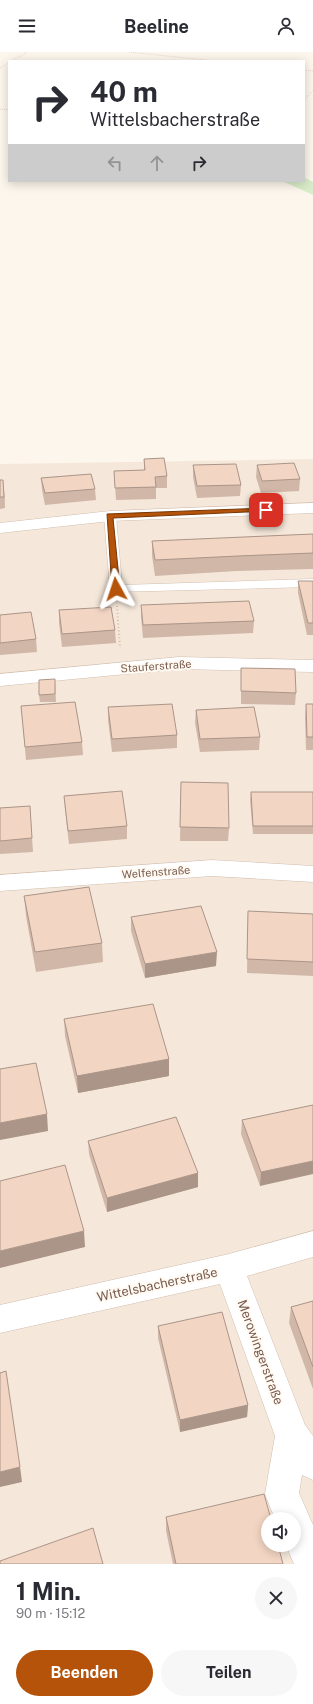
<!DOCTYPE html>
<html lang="de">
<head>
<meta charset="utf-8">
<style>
  body { margin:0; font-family:"Public Sans",sans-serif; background:#f7f7f7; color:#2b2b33; height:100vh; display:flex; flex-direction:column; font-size:15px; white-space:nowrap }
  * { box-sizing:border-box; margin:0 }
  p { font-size:13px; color:#7c7c81 }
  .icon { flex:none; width:22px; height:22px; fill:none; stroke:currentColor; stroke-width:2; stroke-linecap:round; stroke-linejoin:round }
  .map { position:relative; height:1512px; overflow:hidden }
  .drawer { display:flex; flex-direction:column; background:#fff; flex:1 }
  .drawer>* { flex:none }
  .hud { position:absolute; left:8px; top:8px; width:297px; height:122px; border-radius:0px; box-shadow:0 2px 10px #0003; background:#fff; color:#2b2b33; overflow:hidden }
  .buttons { position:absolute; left:261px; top:1460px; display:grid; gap:8px }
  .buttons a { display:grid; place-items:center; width:40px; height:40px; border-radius:50%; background:#fff; box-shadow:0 2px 10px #0003; font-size:20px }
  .pin { position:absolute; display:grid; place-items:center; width:34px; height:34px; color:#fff; margin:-17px; border-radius:8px; box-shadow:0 2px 6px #0006 }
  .me { position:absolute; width:44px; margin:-22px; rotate:355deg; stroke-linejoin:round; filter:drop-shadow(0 0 3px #0008) }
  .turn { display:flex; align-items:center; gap:14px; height:84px; padding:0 16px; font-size:18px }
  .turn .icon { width:52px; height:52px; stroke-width:2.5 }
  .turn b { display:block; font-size:28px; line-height:34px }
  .lanes { display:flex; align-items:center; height:38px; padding:0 16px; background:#0003; justify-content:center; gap:20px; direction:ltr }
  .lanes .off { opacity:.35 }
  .round { display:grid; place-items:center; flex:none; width:42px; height:42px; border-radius:21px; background:#f7f7f7 }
  .headline { display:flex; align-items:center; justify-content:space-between; height:68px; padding:0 16px }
  h1 { font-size:24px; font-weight:700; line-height:30px }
  .action { display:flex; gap:8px; margin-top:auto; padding:8px 16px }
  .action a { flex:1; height:46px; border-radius:24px; background:#b45309; color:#fff; font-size:16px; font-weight:700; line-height:46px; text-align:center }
  .action a+a { background:#f7f7f7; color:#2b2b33 }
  header { display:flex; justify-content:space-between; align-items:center; height:52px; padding:0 16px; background:#fff; font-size:18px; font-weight:700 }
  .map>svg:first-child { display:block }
  .residential { fill:#f5e8da; fill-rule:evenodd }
  .green { fill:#d8ecc9 }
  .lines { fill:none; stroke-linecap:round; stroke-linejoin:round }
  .lane-casing { stroke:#d1beb0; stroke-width:1 }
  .street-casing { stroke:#d1beb0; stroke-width:1 }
  .path-far1 { stroke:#d9b8a5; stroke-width:1; stroke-dasharray:0.5 1.5; stroke-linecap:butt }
  .path { stroke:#d9b8a5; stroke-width:2; stroke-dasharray:1 2.5; stroke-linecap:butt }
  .lane { fill:#fff; fill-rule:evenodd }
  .street { fill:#fff; fill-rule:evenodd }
  .wall { fill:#d1b7a8 }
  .shaded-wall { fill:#aa9588 }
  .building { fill:#f3d5c3; stroke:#aa9588 }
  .route { fill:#b45309; stroke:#753606 }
  .labels { text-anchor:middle; stroke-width:4; stroke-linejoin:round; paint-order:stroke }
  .street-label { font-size:11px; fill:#7a5c4d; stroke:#fffaf3 }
  .near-street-label { font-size:13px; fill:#7a5c4d; stroke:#fffaf3 }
</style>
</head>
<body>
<header><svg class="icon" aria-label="menu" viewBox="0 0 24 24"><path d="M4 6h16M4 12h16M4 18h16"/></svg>Beeline<svg class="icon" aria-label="person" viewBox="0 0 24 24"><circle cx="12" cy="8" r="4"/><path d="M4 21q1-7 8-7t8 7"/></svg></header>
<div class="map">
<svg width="313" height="1512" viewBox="0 0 313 1512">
  <rect width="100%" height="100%" fill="#fdf6ec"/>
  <path class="residential" d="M 313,407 L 313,1512 L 0,1512 L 0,412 ZM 268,1467 L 294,1467 L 294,1493 L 268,1493 Z"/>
  <path class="green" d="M 304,125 L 313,130 L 313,143 L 282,129 L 304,129 Z"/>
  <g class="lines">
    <defs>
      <path id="lane" d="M 110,461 L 114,462 L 116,464 L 122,533 L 313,527 L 313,535 L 112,540 L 110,537 L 104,464 L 106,462 Z"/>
      <path id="street" d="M 313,451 L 313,461 L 110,469 L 0,481 L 0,471 L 110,459 Z
        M 179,605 L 313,608 L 313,620 L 179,617 L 0,634 L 0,622 Z
        M 212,808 L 313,814 L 313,830 L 212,824 L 0,839 L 0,823 Z
        M 313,1179 L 313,1205 L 247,1224 L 305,1373 L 313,1384 L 313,1428 L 302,1423 L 299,1441 L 313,1473 L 313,1512 L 294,1512 L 286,1493 L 294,1493 L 294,1467 L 275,1467 L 265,1442 L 275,1384 L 220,1232 L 0,1281 L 0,1253 L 229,1202 Z"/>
    </defs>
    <use href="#lane" class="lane-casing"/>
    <use href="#street" class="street-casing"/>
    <path class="path-far1" d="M 129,0 L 215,9
      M 12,9 L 27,0
      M 0,16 L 9,11
      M 304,18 L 313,19
      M 304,48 L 313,38
      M 0,57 L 9,58"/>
    <path class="path" d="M 117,554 L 120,596"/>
    <use href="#lane" class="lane"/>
    <use href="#street" class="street"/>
  </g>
  <path class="wall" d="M 144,407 L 167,424 L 167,436 L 156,436 L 156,447 L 116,448 L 114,419 L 144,418 Z
    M 193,413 L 241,433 L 240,444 L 197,446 L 193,425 Z
    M 257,413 L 300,427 L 299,439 L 261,441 L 256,425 Z
    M 41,426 L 95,437 L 96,448 L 45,453 L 42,438 Z
    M 0,428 L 4,439 L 5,456 L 0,457 Z
    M 313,482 L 313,517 L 237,519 L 155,524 L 152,504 L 152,489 Z
    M 298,529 L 313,529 L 313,583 L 307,583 L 298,541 Z
    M 141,553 L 254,569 L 253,581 L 143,586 L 141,565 Z
    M 59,558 L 115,578 L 116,591 L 62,595 L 59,571 Z
    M 0,563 L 36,587 L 37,600 L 0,603 Z
    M 241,616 L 296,641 L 295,653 L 241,652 Z
    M 55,627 L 56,650 L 40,650 L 39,643 Z
    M 306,652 L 313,652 L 313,698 L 306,698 L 305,665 Z
    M 21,654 L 82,690 L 83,703 L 26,708 Z
    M 108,655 L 177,683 L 177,696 L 112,700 L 108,668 Z
    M 196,658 L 260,685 L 259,698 L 200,700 L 195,671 Z
    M 181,730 L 229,776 L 228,789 L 180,789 Z
    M 251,740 L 313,740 L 313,782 L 253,782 L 250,748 Z
    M 64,744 L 127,774 L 127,787 L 69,792 L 65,757 Z
    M 30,754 L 33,800 L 0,802 L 0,756 Z
    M 24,844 L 102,891 L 103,910 L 36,920 L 26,864 Z
    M 248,859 L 313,862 L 313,924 L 247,921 Z
    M 131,865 L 216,914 L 145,926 L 131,879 Z
    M 64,967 L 169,1007 L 169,1024 L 78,1041 L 65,984 Z
    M 313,1053 L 260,1134 L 241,1082 L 242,1068 Z
    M 88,1089 L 198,1135 L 107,1160 L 89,1102 Z
    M 313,1249 L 313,1337 L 289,1271 L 291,1255 Z
    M 158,1274 L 248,1353 L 247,1365 L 180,1380 L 158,1286 Z
    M 166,1465 L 283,1512 L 173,1512 L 166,1479 Z"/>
  <path class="shaded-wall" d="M 3,428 L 4,439 L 5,456 L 4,445 Z
    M 217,900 L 216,914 L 145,926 L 145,912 Z
    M 169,1007 L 169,1024 L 78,1041 L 77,1024 Z
    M 47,1062 L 48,1079 L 0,1088 L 0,1071 Z
    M 313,1109 L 313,1122 L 260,1134 L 261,1120 Z
    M 198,1121 L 198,1135 L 107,1160 L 107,1146 Z
    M 84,1179 L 85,1195 L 0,1216 L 0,1199 Z
    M 248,1353 L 247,1365 L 180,1380 L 180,1368 Z
    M 20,1415 L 22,1430 L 0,1435 L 0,1420 Z"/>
  <path class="building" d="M 164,406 L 167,424 L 155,425 L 156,435 L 115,436 L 114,419 L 145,418 L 144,407 Z
    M 294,411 L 300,427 L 262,429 L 257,413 Z
    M 236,412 L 241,433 L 197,434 L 193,413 Z
    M 91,422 L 95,437 L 45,441 L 41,426 Z
    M 0,428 L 3,428 L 4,445 L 0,445 Z
    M 313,482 L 313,501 L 238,504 L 155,508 L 152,489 Z
    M 298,529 L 313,529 L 313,571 L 308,571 Z
    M 249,549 L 254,569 L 143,573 L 141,553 Z
    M 111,555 L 115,578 L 62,582 L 59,558 Z
    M 31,560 L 36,587 L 0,591 L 0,563 Z
    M 241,616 L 295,617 L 296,641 L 241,639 Z
    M 55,627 L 55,642 L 39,643 L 39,628 Z
    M 75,650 L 82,690 L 25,695 L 21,654 Z
    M 172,652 L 177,683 L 112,687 L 108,655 Z
    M 306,652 L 313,652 L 313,685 L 307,685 Z
    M 254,655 L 260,685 L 200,687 L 196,658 Z
    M 181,730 L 228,731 L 229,776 L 180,775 Z
    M 122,739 L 127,774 L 68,779 L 64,744 Z
    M 251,740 L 313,740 L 313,774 L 253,774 Z
    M 30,754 L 32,786 L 0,789 L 0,756 Z
    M 89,835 L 102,891 L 35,900 L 24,844 Z
    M 201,854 L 217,900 L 145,912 L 131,865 Z
    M 248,859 L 313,862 L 313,910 L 247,907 Z
    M 153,952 L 169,1007 L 77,1024 L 64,967 Z
    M 36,1011 L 47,1062 L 0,1071 L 0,1017 Z
    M 313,1053 L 313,1109 L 261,1120 L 242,1068 Z
    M 176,1065 L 198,1121 L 107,1146 L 88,1089 Z
    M 65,1113 L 84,1179 L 0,1199 L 0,1129 Z
    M 313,1249 L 313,1315 L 291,1255 Z
    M 222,1260 L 248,1353 L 180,1368 L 158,1274 Z
    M 6,1319 L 20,1415 L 0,1420 L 0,1321 Z
    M 264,1442 L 271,1467 L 268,1467 L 268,1493 L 278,1493 L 283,1512 L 176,1512 L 166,1465 Z
    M 93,1476 L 103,1512 L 0,1512 L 0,1509 Z"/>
  <path class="route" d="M 266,456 L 269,456 L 269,459 L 113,466 L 120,537 L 116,539 L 112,537 L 107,462 Z"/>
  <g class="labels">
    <g class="street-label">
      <text transform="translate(156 614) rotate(-4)" y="4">Stauferstraße</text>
      <text transform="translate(156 820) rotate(-4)" y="4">Welfenstraße</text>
    </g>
    <g class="near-street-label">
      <text transform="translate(157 1232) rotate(-12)" y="5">Wittelsbacherstraße</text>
      <text transform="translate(261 1300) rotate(70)" y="5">Merowingerstraße</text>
    </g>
  </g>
</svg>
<div class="buttons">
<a><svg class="icon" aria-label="sound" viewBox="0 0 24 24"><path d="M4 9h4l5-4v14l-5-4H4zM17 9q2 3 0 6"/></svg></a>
</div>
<div class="pin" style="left:266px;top:458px;background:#d93025"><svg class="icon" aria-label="arrive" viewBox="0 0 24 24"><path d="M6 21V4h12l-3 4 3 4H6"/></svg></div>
<svg class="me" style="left:116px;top:537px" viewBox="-20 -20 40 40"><path d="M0-17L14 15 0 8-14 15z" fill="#b45309" stroke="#fff" stroke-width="4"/></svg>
<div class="hud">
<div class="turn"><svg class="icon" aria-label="right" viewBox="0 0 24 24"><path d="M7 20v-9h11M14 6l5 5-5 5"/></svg><div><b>40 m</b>Wittelsbacherstraße</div></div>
<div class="lanes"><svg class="icon off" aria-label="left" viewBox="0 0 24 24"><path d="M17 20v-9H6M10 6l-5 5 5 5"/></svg><svg class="icon off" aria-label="ahead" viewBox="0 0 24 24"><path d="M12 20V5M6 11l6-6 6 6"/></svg><svg class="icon" aria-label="right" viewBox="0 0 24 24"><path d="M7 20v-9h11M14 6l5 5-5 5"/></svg></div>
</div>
</div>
<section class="drawer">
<div class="headline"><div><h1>1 Min.</h1><p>90 m · 15:12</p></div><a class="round"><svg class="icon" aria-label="close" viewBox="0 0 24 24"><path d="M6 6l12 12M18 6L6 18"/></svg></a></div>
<div class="action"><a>Beenden</a><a>Teilen</a></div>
</section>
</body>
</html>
